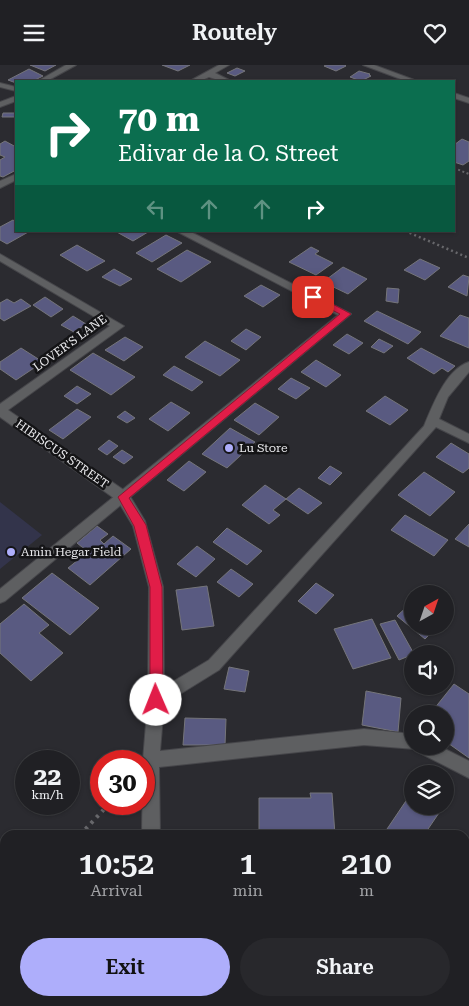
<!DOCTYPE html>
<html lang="en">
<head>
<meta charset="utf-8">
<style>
  body { margin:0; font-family:"Roboto Serif",serif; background:#28282c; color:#f1f3f6; height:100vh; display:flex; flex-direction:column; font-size:19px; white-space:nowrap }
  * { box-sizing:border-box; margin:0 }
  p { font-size:16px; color:#a2a3a6 }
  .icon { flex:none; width:28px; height:28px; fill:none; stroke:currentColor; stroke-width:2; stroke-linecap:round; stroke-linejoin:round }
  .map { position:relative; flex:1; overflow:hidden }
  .details { position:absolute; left:0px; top:765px; width:470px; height:176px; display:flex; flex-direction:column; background:#202024; border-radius:15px 15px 0 0; box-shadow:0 1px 4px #0004,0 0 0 1px #3d3e41 }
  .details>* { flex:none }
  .guide { position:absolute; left:15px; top:15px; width:440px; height:152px; border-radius:0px; box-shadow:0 1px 4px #0004,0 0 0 1px #3d3e41; background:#0b6e4f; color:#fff; overflow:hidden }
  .needle { width:32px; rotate:40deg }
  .fabs { position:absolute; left:404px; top:520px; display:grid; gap:10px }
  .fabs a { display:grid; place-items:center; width:50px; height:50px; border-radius:50%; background:#202024; box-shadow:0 1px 4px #0004,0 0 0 1px #3d3e41; font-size:25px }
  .speed { position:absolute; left:15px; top:685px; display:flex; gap:10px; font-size:25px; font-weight:700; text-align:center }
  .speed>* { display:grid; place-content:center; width:65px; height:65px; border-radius:50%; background:#202024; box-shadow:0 1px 4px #0004,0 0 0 1px #3d3e41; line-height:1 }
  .speed small { font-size:12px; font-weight:400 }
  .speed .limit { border:8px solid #d22; background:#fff; color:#111 }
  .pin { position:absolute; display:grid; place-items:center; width:42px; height:42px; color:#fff; margin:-21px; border-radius:10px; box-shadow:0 2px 8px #0006 }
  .me { position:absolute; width:55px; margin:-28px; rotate:359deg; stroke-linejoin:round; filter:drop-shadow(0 0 4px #0008) }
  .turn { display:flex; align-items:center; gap:18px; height:105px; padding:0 20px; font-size:22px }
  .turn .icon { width:65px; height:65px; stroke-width:2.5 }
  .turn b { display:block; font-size:35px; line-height:42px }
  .lanes { display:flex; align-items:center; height:48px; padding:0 20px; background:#0003; justify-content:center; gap:25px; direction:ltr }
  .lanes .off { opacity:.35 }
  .eta { display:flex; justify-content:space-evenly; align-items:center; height:85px; text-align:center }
  .eta b { font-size:30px; font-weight:600; line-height:35px }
  .action { display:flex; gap:10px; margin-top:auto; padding:10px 20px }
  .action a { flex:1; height:58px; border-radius:30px; background:#aeaefb; color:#111; font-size:20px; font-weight:600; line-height:58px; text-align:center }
  .action a+a { background:#28282c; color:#f1f3f6 }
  header { display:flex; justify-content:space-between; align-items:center; height:65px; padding:0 20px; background:#202024; font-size:22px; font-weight:600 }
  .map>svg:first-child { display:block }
  .green { fill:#33344b }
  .building { fill:#595a81; stroke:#75757a }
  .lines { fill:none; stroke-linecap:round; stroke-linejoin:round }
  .minor-casing { stroke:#46464a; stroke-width:2 }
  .tertiary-casing { stroke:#46464a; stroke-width:2 }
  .path-far2 { stroke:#67676b; stroke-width:2; stroke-dasharray:2 2.5; stroke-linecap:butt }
  .path-far1 { stroke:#67676b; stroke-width:2.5; stroke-dasharray:2 3; stroke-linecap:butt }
  .path { stroke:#67676b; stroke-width:4; stroke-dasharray:3 5; stroke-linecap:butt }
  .minor { fill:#5e5f61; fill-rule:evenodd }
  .tertiary { fill:#5e5f61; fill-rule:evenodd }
  .route { fill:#e11d48; stroke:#92132f }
  .poi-dot { fill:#aeaefb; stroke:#141416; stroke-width:2 }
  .labels { text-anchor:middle; stroke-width:5; stroke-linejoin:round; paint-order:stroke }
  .street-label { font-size:12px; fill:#e9e9ec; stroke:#141416 }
  .poi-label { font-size:12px; fill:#e9e9ec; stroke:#141416; text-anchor:start }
</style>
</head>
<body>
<header><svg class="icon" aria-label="menu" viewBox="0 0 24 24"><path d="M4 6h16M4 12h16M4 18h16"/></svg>Routely<svg class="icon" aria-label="heart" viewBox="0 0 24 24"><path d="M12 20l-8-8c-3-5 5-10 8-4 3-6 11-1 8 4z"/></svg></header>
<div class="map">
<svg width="469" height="941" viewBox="0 0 469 941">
  <rect width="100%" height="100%" fill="#2b2b30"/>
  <path class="green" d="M 0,437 L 42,470 L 0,504 Z
    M 469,801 L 469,937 L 465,934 L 465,807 Z"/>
  <path class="building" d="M 30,0 L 56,0 L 45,6 Z
    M 162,0 L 190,0 L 178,6 Z
    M 326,0 L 345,0 L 346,1 L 336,6 L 324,1 Z
    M 237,3 L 245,6 L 235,11 L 227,8 Z
    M 29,4 L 43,11 L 33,16 L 16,18 L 8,15 Z
    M 359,6 L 370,9 L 369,10 L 371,11 L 361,16 L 350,12 Z
    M 3,48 L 16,48 L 16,50 L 15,52 L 2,52 Z
    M 462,74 L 469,77 L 469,96 L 463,100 L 454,97 L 454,80 Z
    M 5,76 L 16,82 L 16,105 L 3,112 L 0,111 L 0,95 L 5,92 L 0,90 L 0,79 Z
    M 13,155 L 16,157 L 16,166 L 30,166 L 7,179 L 0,175 L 0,162 Z
    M 115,166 L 146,166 L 148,167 L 133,176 Z
    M 166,170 L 182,178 L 152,197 L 136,188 Z
    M 77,180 L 105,196 L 87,206 L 60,190 Z
    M 311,182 L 319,186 L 315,189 L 333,198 L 316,210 L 289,197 Z
    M 187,185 L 211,197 L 181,217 L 157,204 Z
    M 420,194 L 440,203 L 425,215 L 404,205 Z
    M 343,202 L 367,214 L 348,229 L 323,217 Z
    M 114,204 L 132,214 L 120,221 L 102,212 Z
    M 463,210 L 469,212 L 467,231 L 448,222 Z
    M 261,220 L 280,230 L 263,242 L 244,231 Z
    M 387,223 L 399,224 L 398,238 L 386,236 Z
    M 45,232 L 63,244 L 51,252 L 33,240 Z
    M 7,234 L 14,238 L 21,234 L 31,241 L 4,256 L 0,253 L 0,238 Z
    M 377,246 L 421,267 L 408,279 L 364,256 Z
    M 460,250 L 469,253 L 469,283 L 440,271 Z
    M 73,251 L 86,259 L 74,267 L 61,260 Z
    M 246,264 L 261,272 L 246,285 L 231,276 Z
    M 347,269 L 363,278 L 349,289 L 333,280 Z
    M 125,272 L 143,282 L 124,296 L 105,285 Z
    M 379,274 L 393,281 L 384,288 L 371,282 Z
    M 205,276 L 240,295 L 220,311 L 185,292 Z
    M 21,283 L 43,297 L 16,315 L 0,304 L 0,297 Z
    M 421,283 L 455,301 L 448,307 L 442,303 L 434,309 L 407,293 Z
    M 93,288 L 135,312 L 111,330 L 70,305 Z
    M 316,295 L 341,310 L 326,322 L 301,307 Z
    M 174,301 L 203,317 L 192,326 L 163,310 Z
    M 291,313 L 310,323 L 296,334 L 278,324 Z
    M 77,321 L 91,329 L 77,339 L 64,331 Z
    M 385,331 L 408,345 L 390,360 L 366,346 Z
    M 171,337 L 190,348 L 168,366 L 149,354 Z
    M 255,338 L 279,352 L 259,370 L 234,355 Z
    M 77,344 L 91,352 L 63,374 L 49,365 Z
    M 125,346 L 135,353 L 127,358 L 117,352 Z
    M 230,363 L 255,377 L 227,403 L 202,389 Z
    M 109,375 L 118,381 L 107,390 L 98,384 Z
    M 451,378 L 469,389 L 469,403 L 463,408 L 436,392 Z
    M 122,385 L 133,392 L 124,399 L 113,392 Z
    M 189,396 L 206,407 L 184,426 L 167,415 Z
    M 330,401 L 342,408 L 330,420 L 318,413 Z
    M 424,407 L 455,427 L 430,451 L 398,430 Z
    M 265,420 L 286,434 L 273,445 L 280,450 L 269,459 L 242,440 Z
    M 299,423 L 322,438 L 308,449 L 286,434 Z
    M 405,450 L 448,475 L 434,491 L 391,465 Z
    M 469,459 L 469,482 L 455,474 Z
    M 97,461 L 108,469 L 100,475 L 104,479 L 113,471 L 131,484 L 90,520 L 68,503 L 88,487 L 77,478 Z
    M 227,463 L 262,486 L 247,500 L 213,477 Z
    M 197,481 L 215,494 L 196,512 L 177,499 Z
    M 231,504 L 253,519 L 239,532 L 217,517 Z
    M 52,508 L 99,543 L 70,570 L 22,533 Z
    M 316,518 L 334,530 L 316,549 L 298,536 Z
    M 207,521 L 214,561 L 182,565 L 176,525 Z
    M 412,537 L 412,561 L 438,561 L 425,574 L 397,551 Z
    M 24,539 L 49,560 L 39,568 L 63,588 L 31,616 L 0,588 L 0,559 Z
    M 372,554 L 391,593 L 353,604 L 334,564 Z
    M 395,555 L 414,589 L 399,595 L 380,559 Z
    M 229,602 L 249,606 L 245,627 L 224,624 Z
    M 454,619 L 469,629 L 469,693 L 445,676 L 445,649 L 430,649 Z
    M 366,626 L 401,633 L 398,667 L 362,660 Z
    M 185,653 L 226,654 L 225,680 L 183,680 Z
    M 412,727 L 412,741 L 443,742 L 424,770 L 389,770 L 385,767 Z
    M 310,728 L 332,728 L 335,770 L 259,770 L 259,733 L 311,733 Z
    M 387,936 L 429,936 L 435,941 L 384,941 Z"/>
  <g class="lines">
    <defs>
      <path id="minor" d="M 219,0 L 229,0 L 215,8 L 231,16 L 221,16 L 209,12 L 200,16 L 190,16 Z
        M 363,0 L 374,0 L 417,16 L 406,16 Z
        M 0,18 L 16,22 L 16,26 L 0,22 Z
        M 454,28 L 469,33 L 469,38 L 454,33 Z
        M 16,31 L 16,36 L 0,42 L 0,37 Z
        M 16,109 L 16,115 L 0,123 L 0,116 Z
        M 0,189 L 124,261 L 8,345 L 128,428 L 145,456 L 163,522 L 164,622 L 209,595 L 424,361 C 432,342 446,304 469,297 L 469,307 L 448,332 L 439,354 L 469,369 L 469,378 L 436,362 L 219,605 L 164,639 L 160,686 L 364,664 L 412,669 L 412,681 L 439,681 L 469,696 L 469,713 L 416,686 L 415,684 L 364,680 L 159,702 L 160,770 L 142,770 L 143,695 L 148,635 L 149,522 L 133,461 L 118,436 L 0,352 L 0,339 L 110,261 L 0,196 Z
        M 142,936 L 162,936 L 162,941 L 142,941 Z
        M 203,936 L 227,936 L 225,941 L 201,941 Z
        M 302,936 L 325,936 L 327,941 L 304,941 Z"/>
      <path id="tertiary" d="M 66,0 L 76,0 L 47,16 L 38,16 Z
        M 176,166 L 189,166 L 351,249 L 5,536 L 0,538 L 0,524 L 338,250 Z"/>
    </defs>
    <use href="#minor" class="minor-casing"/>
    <use href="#tertiary" class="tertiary-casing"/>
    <path class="path-far2" d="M 454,103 L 469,109"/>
    <path class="path-far1" d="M 405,166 L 469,193"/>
    <path class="path" d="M 80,770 L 109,739
      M 0,854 L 5,849"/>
    <use href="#minor" class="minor"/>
    <use href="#tertiary" class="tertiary"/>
  </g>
  <path class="route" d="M 310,230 L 316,230 L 351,249 L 129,433 L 146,460 L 162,522 L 163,635 L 161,639 L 156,641 L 152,639 L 150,635 L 150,522 L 134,461 L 118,432 L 340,249 L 310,234 Z"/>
  <g class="poi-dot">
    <circle cx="229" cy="383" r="5"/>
    <circle cx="11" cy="487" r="5"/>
  </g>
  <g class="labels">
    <g class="street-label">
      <text transform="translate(70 278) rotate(-36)" y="4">LOVER'S LANE</text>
      <text transform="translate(62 389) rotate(35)" y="4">HIBISCUS STREET</text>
    </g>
    <g class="poi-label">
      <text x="239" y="387">Lu Store</text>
      <text x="21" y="491">Amin Hegar Field</text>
    </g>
  </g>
</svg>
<div class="fabs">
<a><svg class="needle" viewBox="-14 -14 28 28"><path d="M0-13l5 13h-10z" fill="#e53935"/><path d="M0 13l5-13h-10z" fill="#a2a3a6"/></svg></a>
<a><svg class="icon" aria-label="sound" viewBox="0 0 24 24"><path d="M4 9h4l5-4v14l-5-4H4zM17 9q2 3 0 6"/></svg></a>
<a><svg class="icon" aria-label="search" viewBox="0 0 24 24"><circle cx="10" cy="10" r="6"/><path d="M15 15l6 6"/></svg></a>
<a><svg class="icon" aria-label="layers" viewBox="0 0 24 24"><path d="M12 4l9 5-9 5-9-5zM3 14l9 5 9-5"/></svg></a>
</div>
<div class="speed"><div>22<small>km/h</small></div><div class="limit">30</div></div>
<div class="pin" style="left:313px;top:232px;background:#d93025"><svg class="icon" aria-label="arrive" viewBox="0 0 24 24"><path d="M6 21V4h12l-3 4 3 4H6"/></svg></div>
<svg class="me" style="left:156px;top:635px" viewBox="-20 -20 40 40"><circle r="19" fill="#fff"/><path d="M0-13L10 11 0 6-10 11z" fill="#e11d48"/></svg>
<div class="guide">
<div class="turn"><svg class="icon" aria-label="right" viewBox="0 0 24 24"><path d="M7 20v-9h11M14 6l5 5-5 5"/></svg><div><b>70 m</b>Edivar de la O. Street</div></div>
<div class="lanes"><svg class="icon off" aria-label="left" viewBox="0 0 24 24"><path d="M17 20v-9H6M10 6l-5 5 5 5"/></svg><svg class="icon off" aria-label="ahead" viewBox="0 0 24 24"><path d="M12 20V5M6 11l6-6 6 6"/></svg><svg class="icon off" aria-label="ahead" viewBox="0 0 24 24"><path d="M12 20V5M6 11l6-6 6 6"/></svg><svg class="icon" aria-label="right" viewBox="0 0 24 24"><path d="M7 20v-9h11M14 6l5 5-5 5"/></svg></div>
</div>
<section class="details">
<div class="eta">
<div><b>10:52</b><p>Arrival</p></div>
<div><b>1</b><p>min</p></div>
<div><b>210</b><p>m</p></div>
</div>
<div class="action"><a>Exit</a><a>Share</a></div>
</section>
</div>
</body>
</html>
